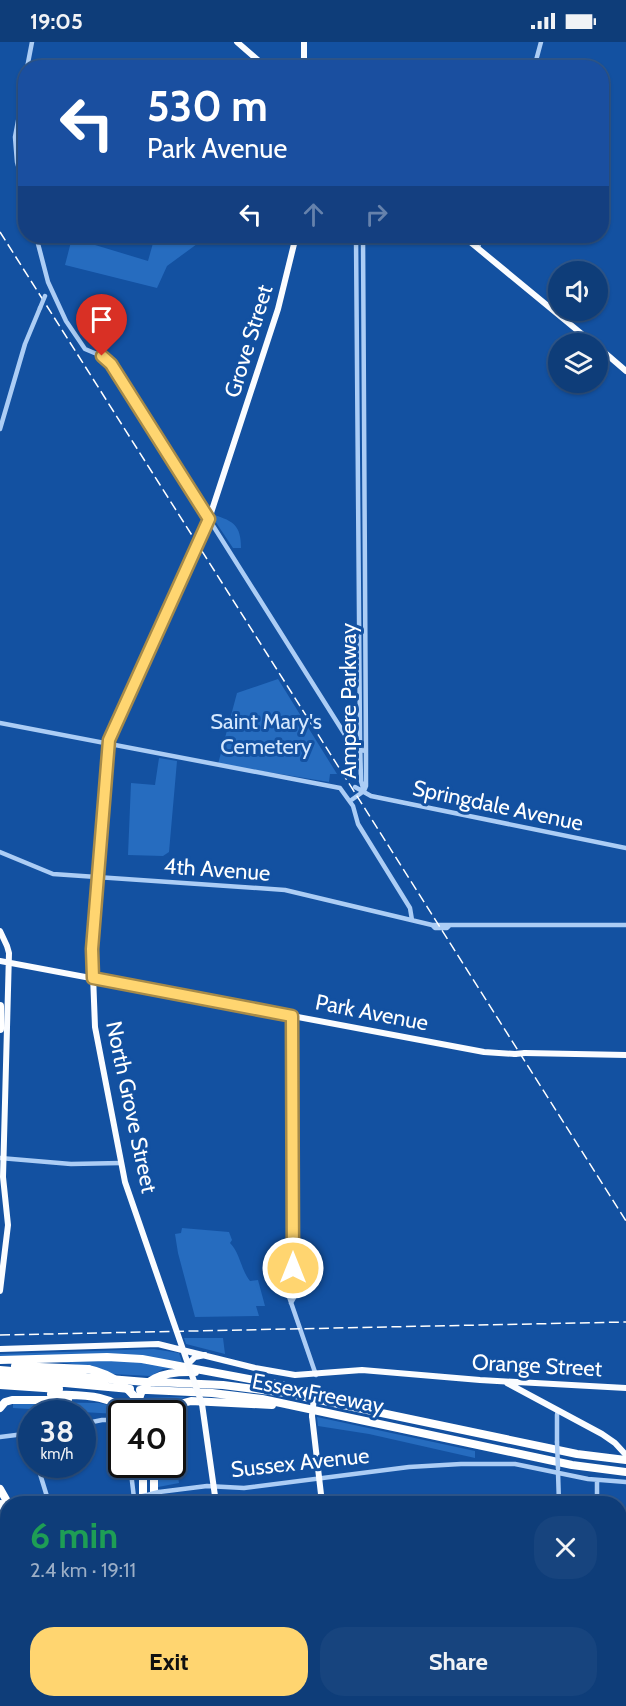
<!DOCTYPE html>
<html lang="en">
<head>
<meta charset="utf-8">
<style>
  body { margin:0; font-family:Cabin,sans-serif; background:#17447e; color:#f1f3f6; height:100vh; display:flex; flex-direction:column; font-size:22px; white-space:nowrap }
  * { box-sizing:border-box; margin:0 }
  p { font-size:20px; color:#9baec6 }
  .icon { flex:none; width:33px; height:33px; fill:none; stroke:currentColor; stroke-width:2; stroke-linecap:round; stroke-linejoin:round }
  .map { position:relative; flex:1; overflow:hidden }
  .details { position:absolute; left:0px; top:1454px; width:627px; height:212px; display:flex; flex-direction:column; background:#0e3d79; border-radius:24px 24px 0 0; box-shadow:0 2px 4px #0004,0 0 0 2px #2e568a }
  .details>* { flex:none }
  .banner { position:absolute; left:18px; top:18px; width:591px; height:183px; border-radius:24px; box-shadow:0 2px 4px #0004,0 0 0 2px #2e568a; background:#1a4fa0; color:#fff; overflow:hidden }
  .controls { position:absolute; left:548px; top:219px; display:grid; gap:12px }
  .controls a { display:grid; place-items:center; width:60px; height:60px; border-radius:50%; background:#0e3d79; box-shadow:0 2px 4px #0004,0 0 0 2px #2e568a; font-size:30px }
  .speed { position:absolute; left:18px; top:1358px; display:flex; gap:12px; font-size:30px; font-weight:700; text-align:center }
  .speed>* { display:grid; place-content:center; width:78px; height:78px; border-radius:50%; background:#0e3d79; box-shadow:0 2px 4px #0004,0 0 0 2px #2e568a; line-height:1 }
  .speed small { font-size:15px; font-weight:400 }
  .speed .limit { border:3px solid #111; border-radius:9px; background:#fff; color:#111 }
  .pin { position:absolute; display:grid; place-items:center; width:51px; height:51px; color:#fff; margin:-62px -26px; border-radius:50% 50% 50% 0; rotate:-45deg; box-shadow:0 0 6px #0007 }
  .pin .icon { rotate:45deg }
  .me { position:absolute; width:66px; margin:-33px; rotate:0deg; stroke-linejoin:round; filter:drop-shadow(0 0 4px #0008) }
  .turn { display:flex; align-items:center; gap:21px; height:126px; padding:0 30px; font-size:27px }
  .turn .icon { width:78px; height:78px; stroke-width:2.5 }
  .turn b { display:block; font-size:42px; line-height:51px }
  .lanes { display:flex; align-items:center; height:57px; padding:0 30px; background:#0003; justify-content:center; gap:30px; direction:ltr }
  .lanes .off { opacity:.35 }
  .round { display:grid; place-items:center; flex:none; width:63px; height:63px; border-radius:24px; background:#17447e }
  .overview { display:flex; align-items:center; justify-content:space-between; height:102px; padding:0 30px }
  h1 { font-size:36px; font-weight:800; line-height:45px; color:#1e9e55 }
  .button { display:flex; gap:12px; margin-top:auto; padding:12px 30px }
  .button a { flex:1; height:69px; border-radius:24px; background:#ffd570; color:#111; font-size:24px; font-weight:800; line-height:69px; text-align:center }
  .button a+a { background:#17447e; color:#f1f3f6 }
  .status { display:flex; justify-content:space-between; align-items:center; height:42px; padding:0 30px; background:#0e3d79; direction:ltr }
  .status svg { height:16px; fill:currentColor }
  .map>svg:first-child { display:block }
  .green { fill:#266cbf }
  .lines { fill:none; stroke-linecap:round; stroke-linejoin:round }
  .minor { stroke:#accdf5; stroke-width:4.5 }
  .major { stroke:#fafcff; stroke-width:6 }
  .highway { stroke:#fff; stroke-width:8 }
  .rail { stroke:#fff; stroke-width:1.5; stroke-dasharray:10 4.5; stroke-linecap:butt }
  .minor-bridge { stroke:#accdf5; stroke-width:4.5 }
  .major-bridge { stroke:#fafcff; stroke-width:6 }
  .highway-bridge { stroke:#fff; stroke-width:8 }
  .route-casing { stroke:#a68a49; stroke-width:15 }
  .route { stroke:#ffd570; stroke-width:10 }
  .labels { text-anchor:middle; stroke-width:6; stroke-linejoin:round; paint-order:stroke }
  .street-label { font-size:22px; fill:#fff; stroke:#1351a1 }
  .park-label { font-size:22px; fill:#d5e8fe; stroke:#1351a1 }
</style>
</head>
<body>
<div class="status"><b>19:05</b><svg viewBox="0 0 49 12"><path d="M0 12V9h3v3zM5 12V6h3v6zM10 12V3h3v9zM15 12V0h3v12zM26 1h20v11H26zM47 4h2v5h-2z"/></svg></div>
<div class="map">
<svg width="626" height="1664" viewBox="0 0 626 1664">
  <rect width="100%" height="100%" fill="#1351a1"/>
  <path class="green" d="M 155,194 L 166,194 L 197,202 L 167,224 L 157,246 L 65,223 L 72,196 L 148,219 Z
    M 214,473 C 234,479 241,484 241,506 L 233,506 L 215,479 Z
    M 278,637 L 337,732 L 330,732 L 329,740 L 218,722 L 237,651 Z
    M 159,716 L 177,719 L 169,810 L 163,814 L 128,813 L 131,741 L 155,743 Z
    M 182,1186 L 229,1190 L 232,1198 L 230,1201 C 240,1211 241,1228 250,1239 L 258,1238 L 265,1264 L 256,1264 L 259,1274 L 195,1275 L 178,1211 L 175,1192 L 181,1191 Z
    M 184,1296 L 223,1296 L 225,1312 L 186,1302 Z
    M 154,1307 L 179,1311 L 182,1320 L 154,1316 L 0,1315 L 0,1312 Z
    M 99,1318 L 139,1320 L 181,1326 L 163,1327 L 151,1334 L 112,1332 L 101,1327 L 55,1319 Z
    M 185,1355 L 166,1366 L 162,1371 L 147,1371 L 142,1356 Z
    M 13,1360 L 99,1361 L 108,1363 L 118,1368 L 117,1372 L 13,1366 Z
    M 317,1375 L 475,1409 L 475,1416 L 369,1392 L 318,1384 Z
    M 173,1404 L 179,1441 L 158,1445 L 159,1422 L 172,1422 Z"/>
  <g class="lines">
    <path class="minor" d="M 27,26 L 32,0
      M 534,26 L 541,0
      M 26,36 L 15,95 L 17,120 L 26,154
      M 36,194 L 48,240 L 66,279 L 85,307 L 104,315 L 111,322 L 354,707 L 366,709
      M 356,194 L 360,696 L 361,739 L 364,749
      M 363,194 L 366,709 L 366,744 L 364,749
      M 478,206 L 481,194
      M 0,387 L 25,302 L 40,266
      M 0,681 L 340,746 L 353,764 L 358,782 L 410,866 L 412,878
      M 355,745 L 371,754 L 626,806
      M 350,759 L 364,749
      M 0,810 L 53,832 L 285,848 L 432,883 L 435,886 L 447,886 L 449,884
      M 432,883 L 626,883
      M 292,974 L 293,1226 L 290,1239 L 285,1243 L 316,1333
      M 0,1116 L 71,1122 L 121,1121
      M 291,1261 L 295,1254 L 294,1232
      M 82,1382 L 102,1378 L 122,1378
      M 0,1395 L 32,1391
      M 557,1400 L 557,1373 L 558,1368
      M 37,1422 L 49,1461
      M 130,1422 L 134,1456
      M 558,1430 L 559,1461
      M 159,1450 L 207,1444 L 244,1446 L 409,1425 L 461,1422 L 515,1422 L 588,1437 L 626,1440
      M 108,1461 L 134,1455
      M 597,1461 L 597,1438
      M 563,1658 L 564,1664
      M 601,1658 L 602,1664"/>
    <path class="major" d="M 237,0 L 267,26
      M 304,26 L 304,0
      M 463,194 L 594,302
      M 597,304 L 626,329
      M 0,889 L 7,904 L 9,911 L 3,1135 L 8,1183 L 0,1249
      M 0,919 L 484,1010 L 515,1012
      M 525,1011 L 626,1013
      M 0,1307 L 158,1302 L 255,1326 L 295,1333 L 362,1328 L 480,1338 L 626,1346
      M 205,1313 L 195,1315 L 188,1322 L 125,1140 L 95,985 L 92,907 L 109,698 L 209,477 L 278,267 L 296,194
      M 507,1341 L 602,1392 L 615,1401 L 626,1413
      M 202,1362 L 216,1461
      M 312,1374 L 322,1461
      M 5,1481 L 8,1493
      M 620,1654 L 626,1654
      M 23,1658 L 23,1664
      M 238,1664 L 238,1658
      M 291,1664 L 490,1658"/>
    <path class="highway" d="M 0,964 L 0,987
      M 0,1318 L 107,1315 L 142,1317 L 276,1342 L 344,1358
      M 15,1324 L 88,1327
      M 0,1328 L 146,1340
      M 0,1335 L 130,1347
      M 156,1340 L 223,1343 L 286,1351 L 577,1412 L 626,1418
      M 0,1343 L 59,1347
      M 148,1348 L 212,1351 L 262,1357 L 572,1423 L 626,1430
      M 51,1352 C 76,1354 109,1350 127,1371
      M 0,1366 L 5,1360 L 12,1358 L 68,1358
      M 138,1371 C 136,1334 166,1329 195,1330
      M 166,1371 L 176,1363 L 191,1359 L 272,1363
      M 0,1447 L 8,1461
      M 143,1461 L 143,1422
      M 154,1461 L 154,1422
      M 0,1505 L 8,1501
      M 0,1536 L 8,1592
      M 0,1585 L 6,1664
      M 13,1658 L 13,1664"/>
    <path class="rail" d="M 0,190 L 626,1179
      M 0,1293 L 626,1280"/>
    <path class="minor-bridge" d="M 40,266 L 45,254
      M 557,1400 L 558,1427
      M 139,1455 L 159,1450"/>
    <path class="major-bridge" d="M 515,1012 L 525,1011
      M 188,1322 L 202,1362
      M 312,1374 L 315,1346
      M 1,1461 L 5,1481"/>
    <path class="highway-bridge" d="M 88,1327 C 113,1332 134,1348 145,1371
      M 146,1340 L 156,1340
      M 140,1348 L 148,1348"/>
  </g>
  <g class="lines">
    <defs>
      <path id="route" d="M 102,314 L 111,322 L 209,477 L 109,698 L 92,907 L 93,936 L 292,974 L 293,1226"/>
    </defs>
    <use href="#route" class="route-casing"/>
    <use href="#route" class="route"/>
  </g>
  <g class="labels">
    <g class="street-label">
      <text transform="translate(248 299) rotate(-73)" y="8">Grove Street</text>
      <text transform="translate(348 659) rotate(-90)" y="8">Ampere Parkway</text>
      <text transform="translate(498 763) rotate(12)" y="8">Springdale Avenue</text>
      <text transform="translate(217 827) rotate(4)" y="8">4th Avenue</text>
      <text transform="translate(372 970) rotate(11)" y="8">Park Avenue</text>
      <text transform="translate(132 1065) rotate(78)" y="8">North Grove Street</text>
      <text transform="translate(537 1323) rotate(3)" y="8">Orange Street</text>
      <text transform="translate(318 1351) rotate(11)" y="8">Essex Freeway</text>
      <text transform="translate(300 1420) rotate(-6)" y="8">Sussex Avenue</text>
    </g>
    <g class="park-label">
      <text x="266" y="687">Saint Mary's<tspan x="266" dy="25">Cemetery</tspan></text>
    </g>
  </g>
</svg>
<div class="controls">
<a><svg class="icon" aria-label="sound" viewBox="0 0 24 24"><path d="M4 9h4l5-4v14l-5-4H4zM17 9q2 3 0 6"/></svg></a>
<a><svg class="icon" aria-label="layers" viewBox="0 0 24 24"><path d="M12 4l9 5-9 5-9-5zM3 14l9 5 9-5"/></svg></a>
</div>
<div class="speed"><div>38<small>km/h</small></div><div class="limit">40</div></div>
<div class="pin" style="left:102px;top:314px;background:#d93025"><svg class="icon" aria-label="arrive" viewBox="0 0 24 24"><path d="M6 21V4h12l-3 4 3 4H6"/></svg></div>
<svg class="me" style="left:293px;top:1226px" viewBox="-20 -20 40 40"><circle r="17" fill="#ffd570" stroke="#fff" stroke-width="3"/><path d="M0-11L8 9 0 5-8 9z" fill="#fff"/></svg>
<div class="banner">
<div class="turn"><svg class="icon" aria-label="left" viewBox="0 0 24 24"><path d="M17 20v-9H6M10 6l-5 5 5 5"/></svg><div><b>530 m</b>Park Avenue</div></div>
<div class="lanes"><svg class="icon" aria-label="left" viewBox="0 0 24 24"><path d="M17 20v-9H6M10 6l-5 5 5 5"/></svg><svg class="icon off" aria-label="ahead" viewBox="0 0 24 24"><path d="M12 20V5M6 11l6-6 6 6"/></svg><svg class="icon off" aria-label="right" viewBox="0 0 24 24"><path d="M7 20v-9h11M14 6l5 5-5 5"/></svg></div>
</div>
<section class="details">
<div class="overview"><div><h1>6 min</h1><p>2.4 km · 19:11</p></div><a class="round"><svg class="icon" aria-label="close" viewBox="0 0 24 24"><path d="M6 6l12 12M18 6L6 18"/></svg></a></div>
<div class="button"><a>Exit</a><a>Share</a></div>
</section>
</div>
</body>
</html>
